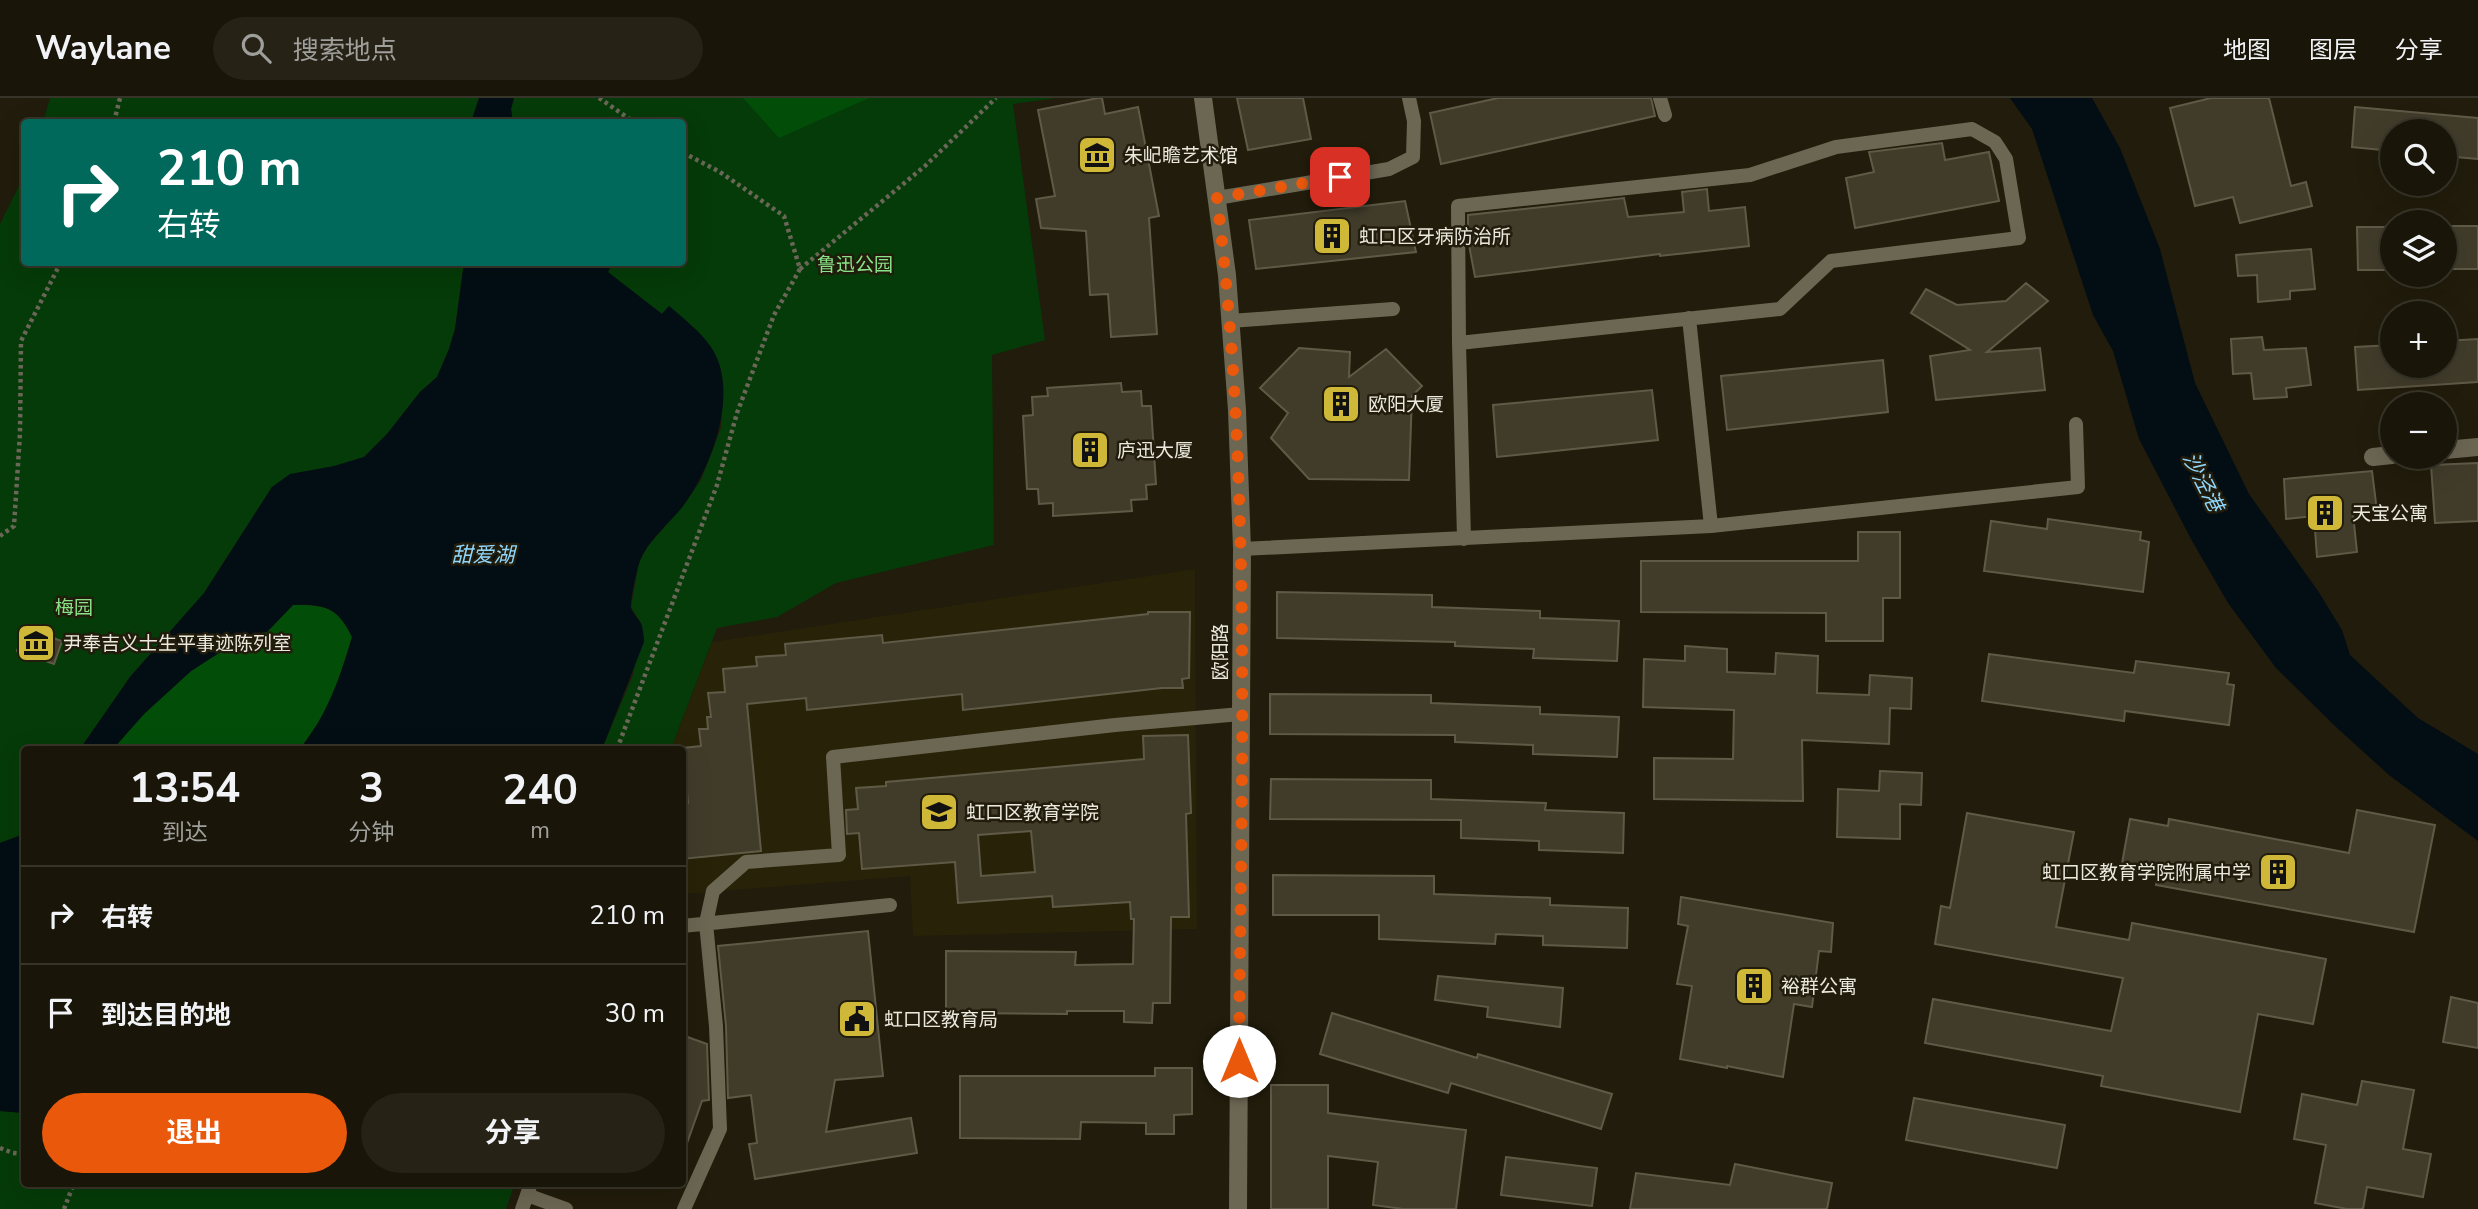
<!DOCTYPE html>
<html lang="zh">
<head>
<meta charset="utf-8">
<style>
  body { margin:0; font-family:"Nunito Sans","Noto Sans SC",sans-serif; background:#262216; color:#f1f3f6; height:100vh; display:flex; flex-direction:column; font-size:26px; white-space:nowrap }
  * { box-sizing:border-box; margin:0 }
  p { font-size:23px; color:#9f9f9c }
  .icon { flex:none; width:38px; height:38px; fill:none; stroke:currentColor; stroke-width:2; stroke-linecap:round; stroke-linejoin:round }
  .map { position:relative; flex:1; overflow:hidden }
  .details { position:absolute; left:21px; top:648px; width:665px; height:441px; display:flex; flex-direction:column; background:#191508; border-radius:7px; box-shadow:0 7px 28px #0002,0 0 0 2px #373429 }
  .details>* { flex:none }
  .banner { position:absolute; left:21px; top:21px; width:665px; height:147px; border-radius:7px; box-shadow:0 7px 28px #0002,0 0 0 2px #373429; background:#00695c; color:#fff; overflow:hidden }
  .fabs { position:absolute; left:2380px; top:21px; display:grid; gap:14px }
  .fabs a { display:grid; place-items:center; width:77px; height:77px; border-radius:50%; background:#191508; box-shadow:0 7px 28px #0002,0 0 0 2px #373429; font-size:35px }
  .pin { position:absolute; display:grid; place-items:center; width:60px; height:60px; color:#fff; margin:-30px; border-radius:14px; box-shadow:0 4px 10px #0006 }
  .me { position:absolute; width:77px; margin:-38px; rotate:0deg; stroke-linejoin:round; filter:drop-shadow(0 0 5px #0008) }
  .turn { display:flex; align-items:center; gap:24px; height:147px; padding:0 21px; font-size:32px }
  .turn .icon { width:91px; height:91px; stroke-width:2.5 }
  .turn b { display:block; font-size:49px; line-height:60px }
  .eta { display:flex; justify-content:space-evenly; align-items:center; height:119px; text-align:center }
  .eta b { font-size:42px; font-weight:700; line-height:49px }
  .button { display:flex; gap:14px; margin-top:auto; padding:14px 21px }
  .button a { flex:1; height:80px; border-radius:42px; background:#ea580c; color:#fff; font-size:28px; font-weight:700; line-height:80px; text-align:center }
  .button a+a { background:#262216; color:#f1f3f6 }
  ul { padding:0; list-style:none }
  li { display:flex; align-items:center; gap:21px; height:98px; padding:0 21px; border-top:2px solid #373429 }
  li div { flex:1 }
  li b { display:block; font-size:26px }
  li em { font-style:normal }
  header { display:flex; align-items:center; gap:42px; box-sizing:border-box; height:98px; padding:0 35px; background:#191508; border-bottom:2px solid #373429 }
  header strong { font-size:33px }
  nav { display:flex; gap:38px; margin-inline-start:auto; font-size:24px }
  .search { width:490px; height:63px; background:#262216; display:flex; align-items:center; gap:18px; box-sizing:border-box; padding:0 24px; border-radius:38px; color:#9f9f9c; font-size:26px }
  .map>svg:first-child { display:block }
  .built { fill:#282208 }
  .green { fill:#053b08 }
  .forest { fill:#024e09 }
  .water { fill:#030e14 }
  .building { fill:#413c2a; stroke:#5f5a46; stroke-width:2; fill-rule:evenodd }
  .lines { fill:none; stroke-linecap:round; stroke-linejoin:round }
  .path { stroke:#6b6758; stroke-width:4.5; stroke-dasharray:3.5 3.5; stroke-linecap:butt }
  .lane { stroke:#6c6753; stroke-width:14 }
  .street { stroke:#6c6753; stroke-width:18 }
  .secondary { stroke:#6c6753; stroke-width:18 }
  .route { stroke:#ea580c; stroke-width:12; stroke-dasharray:0 21.6 }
  .labels { text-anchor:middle; stroke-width:5; stroke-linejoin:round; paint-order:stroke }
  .poi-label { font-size:19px; fill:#ebe8dd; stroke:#211c0b; text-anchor:start }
  .park-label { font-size:19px; fill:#8ae288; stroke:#211c0b }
  .street-label { font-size:19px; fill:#ebe8dd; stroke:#211c0b }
  .water-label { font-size:21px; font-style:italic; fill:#8fd7fd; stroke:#211c0b }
</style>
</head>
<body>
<header>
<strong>Waylane</strong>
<div class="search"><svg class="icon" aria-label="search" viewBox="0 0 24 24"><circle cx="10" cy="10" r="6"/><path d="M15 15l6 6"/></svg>搜索地点</div>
<nav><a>地图</a><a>图层</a><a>分享</a></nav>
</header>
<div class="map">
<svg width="2478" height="1111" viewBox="0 0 2478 1111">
  <rect width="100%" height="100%" fill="#211c0b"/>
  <path class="built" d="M 1195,471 L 1197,831 L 913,838 L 910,778 L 683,796 L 682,651 L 671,651 L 712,544 Z"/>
  <path class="green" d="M 50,0 L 479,0 L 471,24 L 43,24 Z
    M 514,0 L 1057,0 L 1013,6 L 1045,242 L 992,257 L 994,447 L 836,485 L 777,519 L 717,530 L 671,651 L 602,651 L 633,577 L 642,527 L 631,509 L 639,464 L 648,448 L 683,408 L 701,382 L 721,330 L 723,292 L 669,208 L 662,216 L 607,174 L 613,165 L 682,164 L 682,24 L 513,24 L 511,11 Z
    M 24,78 L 24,164 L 464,165 L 455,230 L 449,251 L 437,279 L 420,294 L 387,336 L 364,359 L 272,389 L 204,495 L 130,579 L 80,651 L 24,651 L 24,736 L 0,745 L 0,126 Z
    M 0,1013 L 24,1015 L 24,1085 L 515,1085 L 506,1111 L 0,1111 Z"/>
  <path class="forest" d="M 743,0 L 869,0 L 779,40 Z
    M 293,507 C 325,507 337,508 352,539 L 338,584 L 323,618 L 300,651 L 113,651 L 144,616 L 191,573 L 247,537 L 267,534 Z"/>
  <path class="water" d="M 479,0 L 514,0 L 511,11 L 513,24 L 471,24 Z
    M 2010,0 L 2092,0 L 2120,50 L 2160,151 L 2195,285 L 2249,396 L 2318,493 L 2342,532 L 2350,557 L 2418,620 L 2478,656 L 2478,743 L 2389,677 L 2336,629 L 2276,570 L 2228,505 L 2191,441 L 2139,341 L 2113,253 L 2093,217 L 2032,31 Z
    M 464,165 L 613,165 L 608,174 L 662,216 L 669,208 C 683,220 701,234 711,249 C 741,293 711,371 683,408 C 669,426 648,442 640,463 C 637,470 630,503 631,510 C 633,516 640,522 642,528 C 643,533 644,539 644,544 L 602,651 L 300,651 C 327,617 340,580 352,539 C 338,509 324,506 293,507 L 267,534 L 247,537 L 191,573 L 144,616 L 113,651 L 80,651 L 130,579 L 204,495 L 272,389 L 290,376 L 334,368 L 364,359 L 387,336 L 420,294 L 437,279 L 449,251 L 455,231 Z
    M 24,736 L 24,1015 L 0,1013 L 0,745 Z"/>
  <path class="building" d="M 1098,0 L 1102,0 L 1105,16 L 1138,9 L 1159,118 L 1149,120 L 1157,236 L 1111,239 L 1108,196 L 1090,197 L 1086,133 L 1041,130 L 1036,101 L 1055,98 L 1038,12 Z
    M 1237,0 L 1303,0 L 1311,41 L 1248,52 Z
    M 1498,0 L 1651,0 L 1655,18 L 1441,66 L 1430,15 Z
    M 2211,0 L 2269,0 L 2291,88 L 2306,84 L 2312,108 L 2240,125 L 2233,99 L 2195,108 L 2170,10 Z
    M 2355,9 L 2478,20 L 2478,61 L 2445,58 L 2445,33 L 2392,33 L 2392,53 L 2352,49 Z
    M 1942,45 L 1945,62 L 1989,54 L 1999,103 L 1855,130 L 1846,80 L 1874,74 L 1869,54 Z
    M 1707,91 L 1709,113 L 1745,109 L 1749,148 L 1660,158 L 1660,156 L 1475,179 L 1468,142 L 1468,117 L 1624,100 L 1628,119 L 1684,114 L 1682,94 Z
    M 1405,103 L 1416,154 L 1256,171 L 1249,122 Z
    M 2445,128 L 2478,128 L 2478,171 L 2445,171 Z
    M 2357,129 L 2392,129 L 2392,172 L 2358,172 Z
    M 2311,151 L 2315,191 L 2290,193 L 2290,201 L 2258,204 L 2257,177 L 2238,178 L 2236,157 Z
    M 2026,185 L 2048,203 L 1987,254 L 2040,250 L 2045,292 L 1936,302 L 1930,258 L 1970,252 L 1911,215 L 1926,191 L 1957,207 L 2006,203 Z
    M 2262,239 L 2264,252 L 2306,250 L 2311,287 L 2286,290 L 2287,299 L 2254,301 L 2251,275 L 2233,276 L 2231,241 Z
    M 2478,241 L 2478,284 L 2358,292 L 2355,249 L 2392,247 L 2392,268 L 2445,268 L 2445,243 Z
    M 1299,250 L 1350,254 L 1349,279 L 1386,251 L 1422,288 L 1412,298 L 1409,382 L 1309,381 L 1271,340 L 1288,315 L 1260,290 Z
    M 1883,262 L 1888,314 L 1727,332 L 1721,278 Z
    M 1121,285 L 1122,294 L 1141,293 L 1142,308 L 1151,308 L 1156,386 L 1146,387 L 1147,401 L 1131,402 L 1132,413 L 1053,418 L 1053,405 L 1039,406 L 1038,391 L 1027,391 L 1023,318 L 1033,317 L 1032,299 L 1048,298 L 1047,290 Z
    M 1652,292 L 1658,342 L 1497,359 L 1493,307 Z
    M 2478,365 L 2478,423 L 2435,425 L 2431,367 Z
    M 2372,373 L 2377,413 L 2353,416 L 2357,454 L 2317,459 L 2314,418 L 2286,421 L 2284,381 Z
    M 2048,421 L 2141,434 L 2140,442 L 2149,444 L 2143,494 L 1984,473 L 1991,423 L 2047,431 Z
    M 1858,434 L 1900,434 L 1900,500 L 1883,500 L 1883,543 L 1826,543 L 1826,515 L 1641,514 L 1641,463 L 1858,463 Z
    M 1277,494 L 1432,497 L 1432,509 L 1540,513 L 1540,520 L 1619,523 L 1617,563 L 1533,560 L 1534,551 L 1455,548 L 1455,544 L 1277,540 Z
    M 1148,514 L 1190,514 L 1189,580 L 1182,581 L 1183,590 L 1162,590 L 963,612 L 962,596 L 807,612 L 806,600 L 747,606 L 761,753 L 682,761 L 682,705 L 688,705 L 683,650 L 701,648 L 699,631 L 708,631 L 707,619 L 711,619 L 708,595 L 725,594 L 723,571 L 757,568 L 756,559 L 786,557 L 785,546 L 882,537 L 883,545 L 1148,516 Z
    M 25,530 L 62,543 L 54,566 L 17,553 Z
    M 1685,548 L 1727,551 L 1727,574 L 1775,576 L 1776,555 L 1818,558 L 1817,595 L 1869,597 L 1870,577 L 1912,580 L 1911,611 L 1890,610 L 1889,646 L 1802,642 L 1803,703 L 1654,701 L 1654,660 L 1733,661 L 1734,612 L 1643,609 L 1644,561 L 1685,563 Z
    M 1989,556 L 2134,575 L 2136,563 L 2229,575 L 2227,586 L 2234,587 L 2229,627 L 2125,613 L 2124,623 L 1982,603 Z
    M 1270,596 L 1431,597 L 1431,605 L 1540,609 L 1540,616 L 1619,619 L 1617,659 L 1533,656 L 1533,647 L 1455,644 L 1455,637 L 1270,636 Z
    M 1188,637 L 1191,715 L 1186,716 L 1189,819 L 1171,819 L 1170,905 L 1153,905 L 1152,925 L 1124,924 L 1124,913 L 1067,913 L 1067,916 L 946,915 L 946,853 L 1076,854 L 1075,867 L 1133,866 L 1134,821 L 1131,821 L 1130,804 L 1053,809 L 1052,798 L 958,805 L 955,764 L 862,771 L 859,735 L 847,736 L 846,712 L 858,711 L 856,690 L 886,688 L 886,684 L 1144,661 L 1143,638 ZM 1031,733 L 1035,774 L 981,778 L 978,737 Z
    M 1880,673 L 1922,675 L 1921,707 L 1900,706 L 1900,741 L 1837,739 L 1838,691 L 1879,693 Z
    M 1271,681 L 1431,682 L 1431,701 L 1546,705 L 1545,712 L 1624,715 L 1623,755 L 1539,752 L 1539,743 L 1461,740 L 1461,722 L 1270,721 Z
    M 2357,712 L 2435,727 L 2414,834 L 2156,787 L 2158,778 L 2121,771 L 2130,721 L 2168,728 L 2169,721 L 2349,755 Z
    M 1967,715 L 2074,734 L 2056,829 L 2129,842 L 2132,825 L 2326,861 L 2313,926 L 2258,916 L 2240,1014 L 2101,988 L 2103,978 L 1925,945 L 1933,901 L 2111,933 L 2123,880 L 1935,846 L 1941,808 L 1950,810 Z
    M 1273,777 L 1434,778 L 1434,796 L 1550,800 L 1550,807 L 1628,810 L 1627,850 L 1543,847 L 1543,838 L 1496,836 L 1495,846 L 1379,841 L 1379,817 L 1273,817 Z
    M 1681,799 L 1833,825 L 1831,854 L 1819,853 L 1812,909 L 1794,906 L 1783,979 L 1727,968 L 1727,970 L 1680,961 L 1692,888 L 1677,886 L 1688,828 L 1678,826 Z
    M 868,833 L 883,978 L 835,982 L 826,1034 L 911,1020 L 917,1055 L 755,1081 L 749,1046 L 757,1045 L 751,997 L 728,1000 L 726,928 L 718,848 Z
    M 1438,878 L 1563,890 L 1560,929 L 1487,919 L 1488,909 L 1435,902 Z
    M 2451,899 L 2478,905 L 2478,950 L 2443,944 Z
    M 1332,915 L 1477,960 L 1478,956 L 1612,996 L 1601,1031 L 1451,985 L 1448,995 L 1320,956 Z
    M 682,937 L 707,946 L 709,1002 L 702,1003 L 686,1048 L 682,1048 Z
    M 1155,970 L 1192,970 L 1192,1016 L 1174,1017 L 1174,1036 L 1146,1036 L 1146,1025 L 1081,1024 L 1080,1041 L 960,1040 L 960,978 L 1155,978 Z
    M 2362,983 L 2414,992 L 2403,1051 L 2431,1056 L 2423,1099 L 2367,1089 L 2363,1111 L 2347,1111 L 2315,1105 L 2326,1047 L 2294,1041 L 2302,996 L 2357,1007 Z
    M 1271,987 L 1328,987 L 1328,1015 L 1466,1032 L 1456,1111 L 1403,1111 L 1373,1107 L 1378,1064 L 1328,1058 L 1328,1111 L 1271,1111 Z
    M 1914,1000 L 2065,1027 L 2057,1070 L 1906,1042 Z
    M 1506,1059 L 1597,1070 L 1592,1108 L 1501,1097 Z
    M 1735,1066 L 1832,1085 L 1827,1111 L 1630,1111 L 1636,1075 L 1730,1087 Z"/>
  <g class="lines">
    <path class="path" d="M 599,0 L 634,24
      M 114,24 L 120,0
      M 800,171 L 925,68 L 996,0
      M 0,438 L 14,428 L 20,335 L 21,243 L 61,164
      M 617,651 L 717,387 L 737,315 L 774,217 L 800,171 L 784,118 L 720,74 L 682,54
      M 0,1050 L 13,1055 L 24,1056
      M 257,1085 L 258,1085
      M 64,1111 L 74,1085"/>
    <path class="lane" d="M 1660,0 L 1665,17
      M 1972,31 L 1995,44 L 2006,61 L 2019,140 L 1831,163 L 1780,211 L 1459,245 L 1458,108 L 1750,77 L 1836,49 Z
      M 1217,100 L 1389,71 L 1413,59 L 1414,23 L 1409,0
      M 1689,220 L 1711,428
      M 1230,223 L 1393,211
      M 1459,245 L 1464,441
      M 1242,451 L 1711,428 L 2078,389 L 2076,326
      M 682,828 L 890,807
      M 531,1085 L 527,1097 L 566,1111
      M 522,1111 L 527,1097
      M 684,1111 L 720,1031 L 716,928 L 706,825 L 713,793 L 746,764 L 839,757 L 833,659 L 1115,627 L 1241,616"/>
    <path class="street" d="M 2445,352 L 2478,349
      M 2373,359 L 2392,357"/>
    <path class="secondary" d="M 1203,0 L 1227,177 L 1237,312 L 1242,451 L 1238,1111"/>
  </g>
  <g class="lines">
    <path class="route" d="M 1239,963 C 1241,675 1252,386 1217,100 L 1340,79"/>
  </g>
  <defs>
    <symbol id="museum-square" viewBox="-11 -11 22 22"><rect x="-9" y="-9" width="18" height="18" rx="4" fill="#cfb837" stroke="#211c0b"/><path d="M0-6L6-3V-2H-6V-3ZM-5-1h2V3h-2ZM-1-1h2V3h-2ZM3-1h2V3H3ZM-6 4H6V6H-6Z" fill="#111"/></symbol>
    <symbol id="building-square" viewBox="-11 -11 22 22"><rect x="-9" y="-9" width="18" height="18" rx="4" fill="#cfb837" stroke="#211c0b"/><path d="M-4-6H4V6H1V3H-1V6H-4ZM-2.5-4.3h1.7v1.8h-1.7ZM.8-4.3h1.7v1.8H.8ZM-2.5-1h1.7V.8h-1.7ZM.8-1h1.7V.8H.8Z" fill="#111"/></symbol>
    <symbol id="school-square" viewBox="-11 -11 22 22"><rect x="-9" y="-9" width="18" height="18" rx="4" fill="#cfb837" stroke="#211c0b"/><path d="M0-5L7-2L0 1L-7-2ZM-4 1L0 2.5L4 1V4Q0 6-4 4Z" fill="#111"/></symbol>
    <symbol id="civic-square" viewBox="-11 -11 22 22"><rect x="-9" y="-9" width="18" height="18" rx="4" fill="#cfb837" stroke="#211c0b"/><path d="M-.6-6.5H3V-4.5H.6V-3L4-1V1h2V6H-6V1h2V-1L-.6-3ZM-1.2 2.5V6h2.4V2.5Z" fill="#111"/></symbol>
  </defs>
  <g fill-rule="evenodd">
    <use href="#museum-square" x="1075" y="35" width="44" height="44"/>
    <use href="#building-square" x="1310" y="116" width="44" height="44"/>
    <use href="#building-square" x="1319" y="284" width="44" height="44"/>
    <use href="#building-square" x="1068" y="330" width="44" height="44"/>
    <use href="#building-square" x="2303" y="393" width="44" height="44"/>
    <use href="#museum-square" x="14" y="523" width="44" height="44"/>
    <use href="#school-square" x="917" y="692" width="44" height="44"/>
    <use href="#building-square" x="2256" y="752" width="44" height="44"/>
    <use href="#building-square" x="1732" y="866" width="44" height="44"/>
    <use href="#civic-square" x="835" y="899" width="44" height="44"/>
  </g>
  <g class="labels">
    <g class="poi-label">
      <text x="1124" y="64">朱屺瞻艺术馆</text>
      <text x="1359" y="145">虹口区牙病防治所</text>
      <text x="1368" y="313">欧阳大厦</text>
      <text x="1117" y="359">庐迅大厦</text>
      <text x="2352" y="422">天宝公寓</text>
      <text x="63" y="552">尹奉吉义士生平事迹陈列室</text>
      <text x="966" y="721">虹口区教育学院</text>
      <text x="2251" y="781" text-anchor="end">虹口区教育学院附属中学</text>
      <text x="1781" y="895">裕群公寓</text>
      <text x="884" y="928">虹口区教育局</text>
    </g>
    <g class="park-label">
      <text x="855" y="173">鲁迅公园</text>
      <text x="74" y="516">梅园</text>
    </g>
    <g class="street-label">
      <text transform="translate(1220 554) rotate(-90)" y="7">欧阳路</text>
    </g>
    <g class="water-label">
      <text transform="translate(2203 384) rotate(63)" y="7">沙泾港</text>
      <text x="483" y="464">甜爱湖</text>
    </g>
  </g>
</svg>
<div class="fabs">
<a><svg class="icon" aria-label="search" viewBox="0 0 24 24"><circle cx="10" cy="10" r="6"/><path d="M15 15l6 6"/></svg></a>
<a><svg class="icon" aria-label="layers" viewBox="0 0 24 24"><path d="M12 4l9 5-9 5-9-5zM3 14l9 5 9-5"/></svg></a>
<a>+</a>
<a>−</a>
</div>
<div class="pin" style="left:1340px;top:79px;background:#d93025"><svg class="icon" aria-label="arrive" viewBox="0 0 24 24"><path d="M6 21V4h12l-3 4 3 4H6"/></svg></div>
<svg class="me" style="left:1239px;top:963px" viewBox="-20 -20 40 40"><circle r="19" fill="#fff"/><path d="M0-13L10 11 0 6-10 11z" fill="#ea580c"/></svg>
<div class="banner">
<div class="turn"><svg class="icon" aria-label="right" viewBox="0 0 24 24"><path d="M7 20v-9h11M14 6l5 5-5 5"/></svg><div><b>210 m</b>右转</div></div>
</div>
<section class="details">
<div class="eta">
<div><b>13:54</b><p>到达</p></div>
<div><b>3</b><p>分钟</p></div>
<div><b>240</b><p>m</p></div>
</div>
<ul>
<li><svg class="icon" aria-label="right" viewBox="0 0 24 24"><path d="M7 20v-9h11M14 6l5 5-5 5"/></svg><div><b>右转</b></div><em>210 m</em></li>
<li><svg class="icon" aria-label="arrive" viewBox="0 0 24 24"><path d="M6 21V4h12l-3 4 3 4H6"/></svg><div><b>到达目的地</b></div><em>30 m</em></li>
</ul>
<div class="button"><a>退出</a><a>分享</a></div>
</section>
</div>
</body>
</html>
